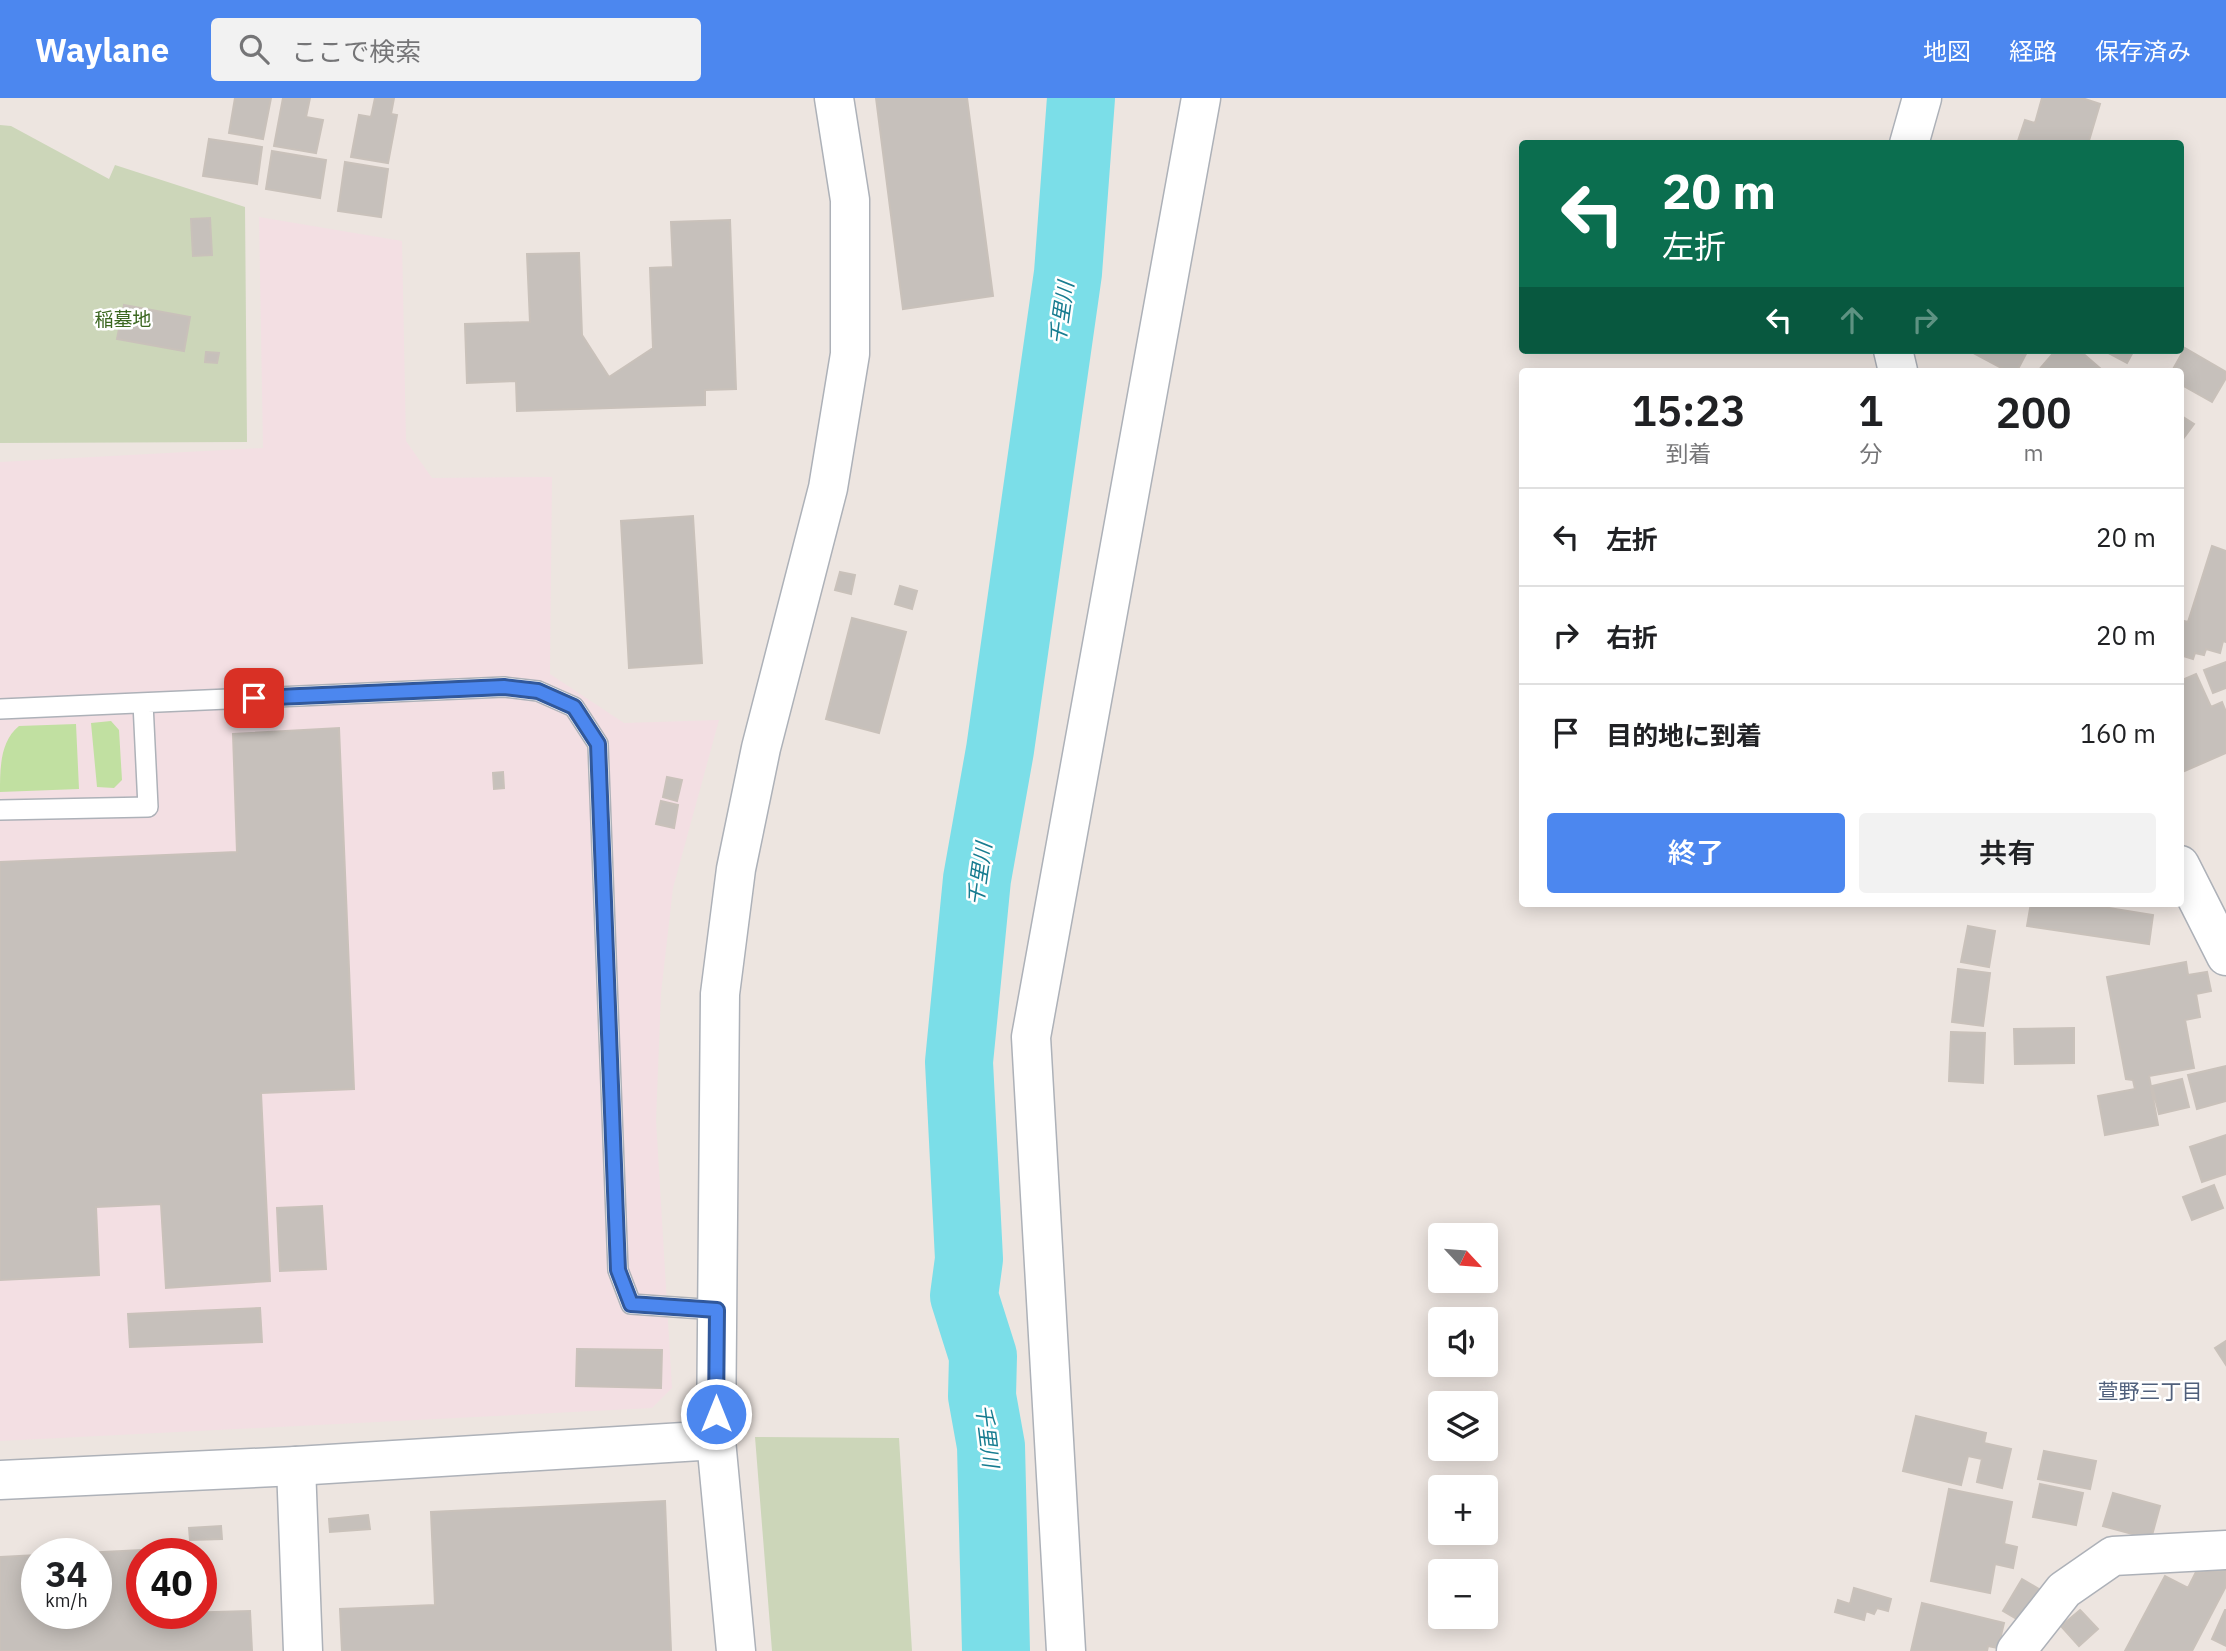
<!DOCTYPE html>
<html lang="ja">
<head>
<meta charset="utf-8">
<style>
  body { margin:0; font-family:"IBM Plex Sans","Noto Sans JP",sans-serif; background:#f2f2f2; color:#202124; height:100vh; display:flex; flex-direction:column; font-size:26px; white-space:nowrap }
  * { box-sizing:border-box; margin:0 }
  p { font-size:23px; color:#757577 }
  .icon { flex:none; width:38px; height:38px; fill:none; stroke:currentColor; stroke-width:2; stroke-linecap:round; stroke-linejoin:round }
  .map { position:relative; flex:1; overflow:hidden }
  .side { position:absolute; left:1519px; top:270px; width:665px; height:539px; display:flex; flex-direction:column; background:#fff; border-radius:7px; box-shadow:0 4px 18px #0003 }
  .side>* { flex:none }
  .top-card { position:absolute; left:1519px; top:42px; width:665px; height:214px; border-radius:7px; box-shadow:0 4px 18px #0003; background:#0b6e4f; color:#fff; overflow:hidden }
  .needle { width:46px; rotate:116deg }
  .buttons { position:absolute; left:1428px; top:1125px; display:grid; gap:14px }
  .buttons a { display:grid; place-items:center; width:70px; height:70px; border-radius:7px; background:#fff; box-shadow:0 4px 18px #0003; font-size:35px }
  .speed { position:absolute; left:21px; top:1440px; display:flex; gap:14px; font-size:35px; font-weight:700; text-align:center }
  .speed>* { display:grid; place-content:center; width:91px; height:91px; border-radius:50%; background:#fff; box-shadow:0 4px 18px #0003; line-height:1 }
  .speed small { font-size:18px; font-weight:400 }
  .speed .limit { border:10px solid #d22; background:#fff; color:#111 }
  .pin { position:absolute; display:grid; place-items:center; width:60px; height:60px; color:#fff; margin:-30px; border-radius:14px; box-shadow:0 4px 10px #0006 }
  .me { position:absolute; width:77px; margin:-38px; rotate:0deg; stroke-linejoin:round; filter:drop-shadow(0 0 5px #0008) }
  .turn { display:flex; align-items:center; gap:24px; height:147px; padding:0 28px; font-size:32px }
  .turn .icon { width:91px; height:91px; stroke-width:2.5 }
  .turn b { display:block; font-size:49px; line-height:60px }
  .lanes { display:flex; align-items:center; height:66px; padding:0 28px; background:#0003; justify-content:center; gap:35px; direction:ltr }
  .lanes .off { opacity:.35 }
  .eta { display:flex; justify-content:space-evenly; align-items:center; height:119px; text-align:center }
  .eta b { font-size:42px; font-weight:600; line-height:49px }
  .primary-button { display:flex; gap:14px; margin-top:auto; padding:14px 28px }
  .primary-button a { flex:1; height:80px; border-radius:7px; background:#4c87ef; color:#fff; font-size:28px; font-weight:600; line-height:80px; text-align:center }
  .primary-button a+a { background:#f2f2f2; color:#202124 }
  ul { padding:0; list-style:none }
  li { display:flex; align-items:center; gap:21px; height:98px; padding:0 28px; border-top:2px solid #e0e0e0 }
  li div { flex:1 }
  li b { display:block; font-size:26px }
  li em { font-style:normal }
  header { display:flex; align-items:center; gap:42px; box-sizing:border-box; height:98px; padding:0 35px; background:#4c87ef; color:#fff }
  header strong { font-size:33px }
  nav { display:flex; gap:38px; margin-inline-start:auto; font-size:24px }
  .search { width:490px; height:63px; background:#f2f2f2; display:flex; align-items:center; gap:18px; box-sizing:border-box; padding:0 24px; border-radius:7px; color:#757577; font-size:26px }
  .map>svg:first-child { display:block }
  .medical { fill:#f3dfe3 }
  .green { fill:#c1e0a1 }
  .cemetery { fill:#ccd6b9 }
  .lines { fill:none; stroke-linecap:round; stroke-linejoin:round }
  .river { stroke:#7bdee8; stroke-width:68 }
  .building { fill:#c6c0bb; stroke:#c9c1ba; stroke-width:2 }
  .lane-casing { stroke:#adb1b8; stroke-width:22 }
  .street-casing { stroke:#adb1b8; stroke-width:41 }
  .secondary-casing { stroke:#adb1b8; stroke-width:41 }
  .lane { stroke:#fff; stroke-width:19 }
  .street { stroke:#fff; stroke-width:38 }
  .secondary { stroke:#fff; stroke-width:38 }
  .route-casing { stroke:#31589b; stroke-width:18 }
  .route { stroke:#4c87ef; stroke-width:12 }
  .labels { text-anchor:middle; stroke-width:5; stroke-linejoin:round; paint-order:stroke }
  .park-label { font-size:19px; fill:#3b6720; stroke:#fff }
  .water-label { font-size:21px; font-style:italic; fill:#177c90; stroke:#fff }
  .neighbourhood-label { font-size:21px; fill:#4f5f7b; stroke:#fff }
</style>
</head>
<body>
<header>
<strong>Waylane</strong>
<div class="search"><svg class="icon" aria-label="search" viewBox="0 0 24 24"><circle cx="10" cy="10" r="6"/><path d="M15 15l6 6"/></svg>ここで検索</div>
<nav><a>地図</a><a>経路</a><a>保存済み</a></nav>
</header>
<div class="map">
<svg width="2226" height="1553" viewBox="0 0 2226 1553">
  <rect width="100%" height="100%" fill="#ede5e0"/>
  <path class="medical" d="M 259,119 L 402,143 L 406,343 L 432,380 L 552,379 L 550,576 L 624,625 L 719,622 L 673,790 L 661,895 L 656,1022 L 672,1290 L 652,1310 L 0,1343 L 0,364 L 263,350 Z"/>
  <path class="green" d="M 111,623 L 119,632 L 122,682 L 114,690 L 97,689 L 91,625 Z
    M 76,626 L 79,691 L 0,694 C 0,671 0,643 19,628 Z"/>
  <path class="cemetery" d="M 0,27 L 11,28 L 109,81 L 115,67 L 245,109 L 247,344 L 0,345 Z
    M 755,1339 L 899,1340 L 912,1553 L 772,1553 Z"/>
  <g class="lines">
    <path class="river" d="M 996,1553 L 991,1348 L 982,1298 L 983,1258 L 964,1198 L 969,1161 L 959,964 L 977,781 L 1000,652 L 1068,175 L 1081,0"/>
  </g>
  <path class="building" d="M 235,0 L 271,0 L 263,41 L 229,35 Z
    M 283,0 L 310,0 L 306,19 L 323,22 L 316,55 L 274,48 Z
    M 375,0 L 394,0 L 391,16 L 397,17 L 388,65 L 351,59 L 359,17 L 371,19 Z
    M 876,0 L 967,0 L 993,198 L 903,211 Z
    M 2042,0 L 2082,0 L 2100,6 L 2088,46 L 2017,46 L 2025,22 L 2035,25 Z
    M 209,41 L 262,49 L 257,86 L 203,78 Z
    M 272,53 L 326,62 L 320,100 L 266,91 Z
    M 345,64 L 388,71 L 381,119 L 338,113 Z
    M 210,120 L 212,157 L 193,158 L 191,121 Z
    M 730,122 L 736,291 L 705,292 L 705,307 L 517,313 L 516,283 L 467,285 L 465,226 L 530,224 L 527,156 L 579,155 L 582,237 L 609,279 L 653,250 L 650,170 L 673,169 L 671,124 Z
    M 124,207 L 190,219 L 184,253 L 117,241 Z
    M 2185,250 L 2226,274 L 2226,280 L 2212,304 L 2180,286 L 2180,273 L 2172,273 Z
    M 1968,252 L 2028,252 L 2017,273 L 2007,273 Z
    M 2056,252 L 2079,252 L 2101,271 L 2038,273 Z
    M 2103,252 L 2134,252 L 2127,265 Z
    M 206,254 L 219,255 L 217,265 L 205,264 Z
    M 2180,317 L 2194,326 L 2180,345 Z
    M 693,418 L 702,565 L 629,570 L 621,423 Z
    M 2212,448 L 2226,453 L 2226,544 L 2223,543 L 2220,555 L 2206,551 L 2204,557 L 2195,555 L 2193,561 L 2180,557 L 2180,522 L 2188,524 Z
    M 840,474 L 855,477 L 851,496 L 835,492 Z
    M 900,488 L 917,493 L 912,511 L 895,506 Z
    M 852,520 L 906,534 L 879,635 L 826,621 Z
    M 2226,564 L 2226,590 L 2213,595 L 2204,572 Z
    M 2196,576 L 2211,609 L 2222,604 L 2226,614 L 2226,655 L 2180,675 L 2180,583 Z
    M 339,630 L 354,991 L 261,995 L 270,1183 L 166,1190 L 161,1106 L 96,1109 L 99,1177 L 0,1182 L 0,764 L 237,754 L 233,636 Z
    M 503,674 L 504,690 L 494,691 L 493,675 Z
    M 667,679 L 682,682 L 677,703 L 663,699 Z
    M 661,703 L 678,707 L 674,730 L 656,726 Z
    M 2031,805 L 2078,805 L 2153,817 L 2149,846 L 2027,828 Z
    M 1968,828 L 1995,833 L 1989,869 L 1961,864 Z
    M 2186,864 L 2188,877 L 2207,874 L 2211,893 L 2196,896 L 2200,919 L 2185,922 L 2194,970 L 2149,978 L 2158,1027 L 2105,1037 L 2098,998 L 2135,991 L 2133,982 L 2126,981 L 2107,879 Z
    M 1958,871 L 1990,875 L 1983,928 L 1952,924 Z
    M 2074,930 L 2074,965 L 2015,966 L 2014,931 Z
    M 1951,934 L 1985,935 L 1983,985 L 1949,983 Z
    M 2226,968 L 2226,1003 L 2197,1011 L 2188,977 Z
    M 2182,981 L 2189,1009 L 2159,1016 L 2152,988 Z
    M 2226,1037 L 2226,1076 L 2202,1084 L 2190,1049 Z
    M 2214,1087 L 2223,1110 L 2192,1122 L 2183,1099 Z
    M 322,1108 L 326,1171 L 280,1173 L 277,1110 Z
    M 260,1210 L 262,1244 L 130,1249 L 128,1216 Z
    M 2226,1243 L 2226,1267 L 2215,1250 Z
    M 577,1251 L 662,1252 L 661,1290 L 576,1288 Z
    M 1916,1318 L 1986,1335 L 1984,1345 L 2011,1351 L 2002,1390 L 1977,1384 L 1982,1361 L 1968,1358 L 1961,1387 L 1903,1373 Z
    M 2044,1353 L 2096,1363 L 2090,1391 L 2038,1381 Z
    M 2040,1386 L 2083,1395 L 2076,1427 L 2033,1419 Z
    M 1949,1391 L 2012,1404 L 2004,1446 L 2017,1449 L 2013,1470 L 1995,1466 L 1990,1495 L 1931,1483 Z
    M 2113,1395 L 2160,1408 L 2151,1441 L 2103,1428 Z
    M 665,1403 L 671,1553 L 342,1553 L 340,1511 L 435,1507 L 431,1414 Z
    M 368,1417 L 370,1431 L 330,1434 L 329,1421 Z
    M 221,1428 L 222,1441 L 190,1442 L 189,1430 Z
    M 162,1451 L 162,1456 L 142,1456 L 142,1516 L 250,1513 L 252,1553 L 0,1553 L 0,1459 L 37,1457 L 37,1516 L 96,1516 L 96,1456 L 62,1456 Z
    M 2226,1472 L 2226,1488 L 2192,1553 L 2125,1553 L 2165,1478 L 2188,1490 L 2196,1474 Z
    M 2022,1481 L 2039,1491 L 2020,1523 L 2003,1513 Z
    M 1854,1490 L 1891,1501 L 1888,1513 L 1877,1510 L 1874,1516 L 1866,1513 L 1864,1522 L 1835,1514 L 1838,1502 L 1850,1506 Z
    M 1922,1505 L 2004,1525 L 1998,1550 L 1988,1548 L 1987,1553 L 1911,1553 Z
    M 2080,1512 L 2098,1531 L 2079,1548 L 2061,1528 Z
    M 2225,1512 L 2226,1512 L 2226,1548 L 2212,1541 Z"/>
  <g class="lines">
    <defs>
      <path id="lane" d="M 0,611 L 504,589 L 538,593 L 574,609 L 598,646 L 618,1172 L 631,1206 L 717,1212
        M 0,712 L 148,709 L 143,605"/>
      <path id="street" d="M 1909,46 L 1922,0
        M 1893,252 L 1898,273
        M 2180,767 L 2226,858
        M 296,1368 L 303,1553
        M 1066,1553 L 1031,939 L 1201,0
        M 2016,1553 L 2064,1492 L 2113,1458 L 2226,1452"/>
      <path id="secondary" d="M 0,1382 L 296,1368 L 716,1342
        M 736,1553 L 716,1342 L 720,896 L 736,771 L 761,650 L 828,390 L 850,256 L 850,102 L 834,0"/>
    </defs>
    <use href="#lane" class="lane-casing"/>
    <use href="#street" class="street-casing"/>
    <use href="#secondary" class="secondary-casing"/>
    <use href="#lane" class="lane"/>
    <use href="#street" class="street"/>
    <use href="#secondary" class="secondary"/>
  </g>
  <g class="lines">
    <defs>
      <path id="route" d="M 254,600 L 504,589 L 538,593 L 574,609 L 598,646 L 618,1172 L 631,1206 L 717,1212 L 716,1316"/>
    </defs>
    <use href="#route" class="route-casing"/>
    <use href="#route" class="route"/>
  </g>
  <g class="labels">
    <g class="park-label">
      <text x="123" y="228">稲墓地</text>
    </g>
    <g class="water-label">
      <text transform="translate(1062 215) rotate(-82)" y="7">千里川</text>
      <text transform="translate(980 776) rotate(-82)" y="7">千里川</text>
      <text transform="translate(987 1338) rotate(83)" y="7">千里川</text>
    </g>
    <g class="neighbourhood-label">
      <text x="2150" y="1301">萱野三丁目</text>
    </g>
  </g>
</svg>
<div class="buttons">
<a><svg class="needle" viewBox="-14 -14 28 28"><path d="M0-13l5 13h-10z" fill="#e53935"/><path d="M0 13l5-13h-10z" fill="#757577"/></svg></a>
<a><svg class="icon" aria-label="sound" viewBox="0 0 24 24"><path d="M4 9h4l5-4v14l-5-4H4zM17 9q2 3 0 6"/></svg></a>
<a><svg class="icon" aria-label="layers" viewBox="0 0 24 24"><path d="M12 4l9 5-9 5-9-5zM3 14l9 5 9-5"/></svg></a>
<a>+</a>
<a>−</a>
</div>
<div class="speed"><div>34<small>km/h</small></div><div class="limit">40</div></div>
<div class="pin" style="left:254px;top:600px;background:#d93025"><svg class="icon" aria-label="arrive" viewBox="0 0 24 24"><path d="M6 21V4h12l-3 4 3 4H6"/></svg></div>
<svg class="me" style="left:716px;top:1316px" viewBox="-20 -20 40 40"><circle r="17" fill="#4c87ef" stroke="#fff" stroke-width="3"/><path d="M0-11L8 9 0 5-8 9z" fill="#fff"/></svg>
<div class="top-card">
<div class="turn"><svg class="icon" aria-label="left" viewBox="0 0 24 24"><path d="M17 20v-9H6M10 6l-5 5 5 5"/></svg><div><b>20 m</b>左折</div></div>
<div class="lanes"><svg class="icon" aria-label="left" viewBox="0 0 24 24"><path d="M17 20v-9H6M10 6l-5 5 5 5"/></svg><svg class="icon off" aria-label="ahead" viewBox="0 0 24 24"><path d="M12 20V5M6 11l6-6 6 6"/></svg><svg class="icon off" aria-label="right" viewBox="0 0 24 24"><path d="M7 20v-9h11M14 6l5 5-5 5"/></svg></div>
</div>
<section class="side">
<div class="eta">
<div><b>15:23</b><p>到着</p></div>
<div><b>1</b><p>分</p></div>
<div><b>200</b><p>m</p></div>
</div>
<ul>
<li><svg class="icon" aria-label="left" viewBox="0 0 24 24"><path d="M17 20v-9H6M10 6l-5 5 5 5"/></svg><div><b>左折</b></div><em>20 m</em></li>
<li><svg class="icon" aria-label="right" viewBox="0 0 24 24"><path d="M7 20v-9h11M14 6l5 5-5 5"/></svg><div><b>右折</b></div><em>20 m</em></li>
<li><svg class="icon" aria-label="arrive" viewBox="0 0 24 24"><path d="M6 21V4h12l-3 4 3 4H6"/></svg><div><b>目的地に到着</b></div><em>160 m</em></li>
</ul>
<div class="primary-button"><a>終了</a><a>共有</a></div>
</section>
</div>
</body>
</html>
